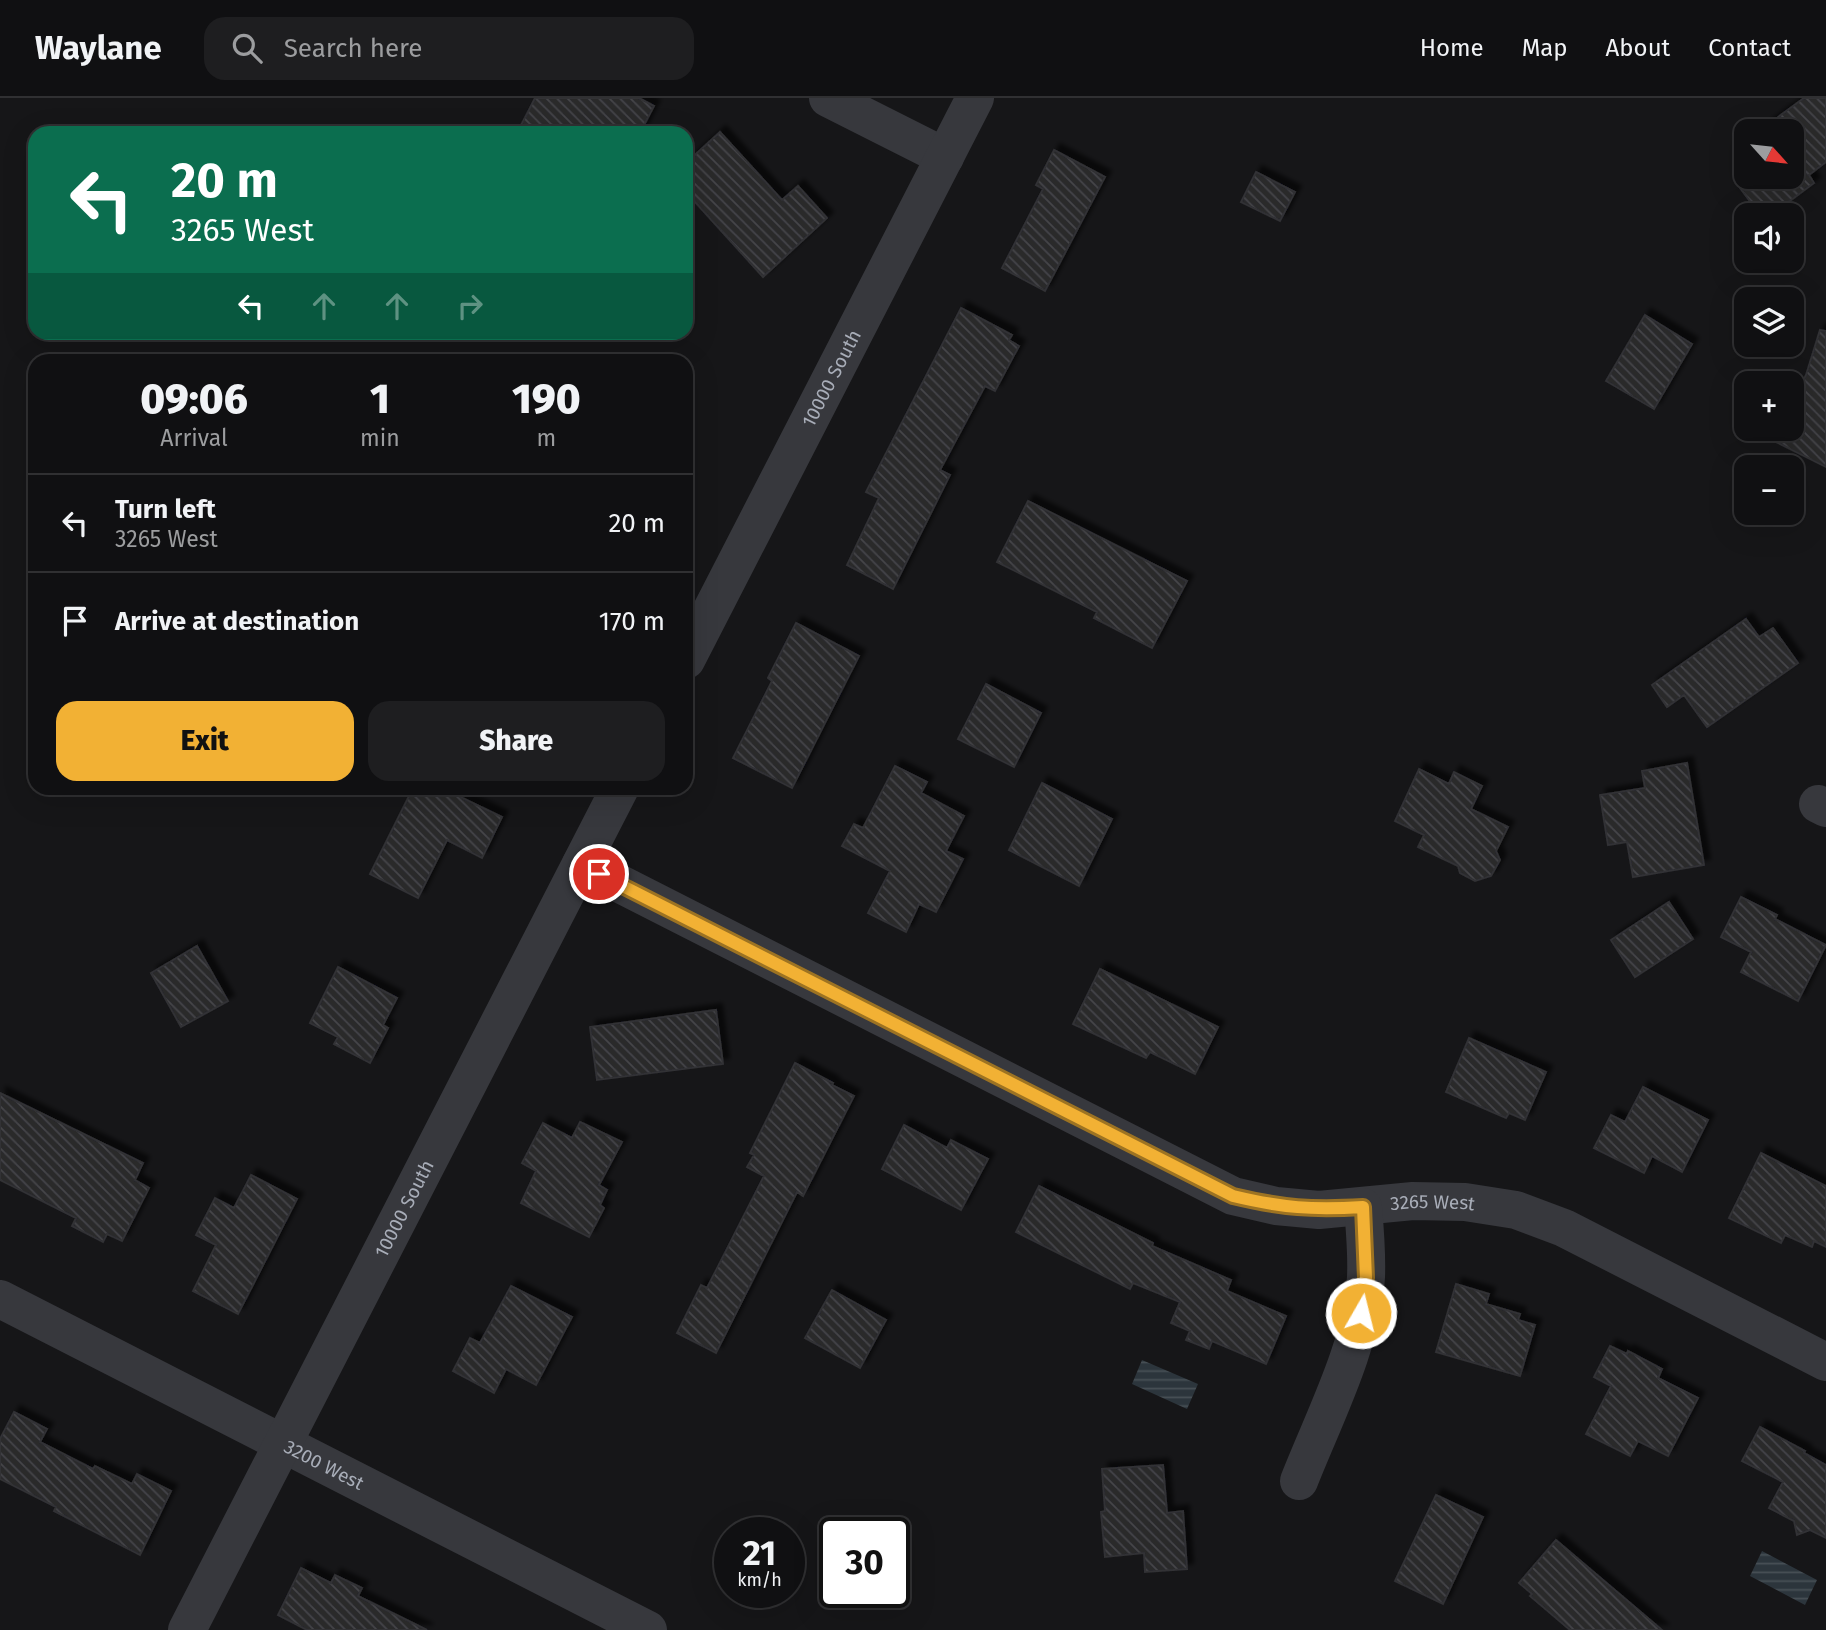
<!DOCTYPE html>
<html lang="en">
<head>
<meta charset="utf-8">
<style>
  body { margin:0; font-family:"Fira Sans",sans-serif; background:#1e1e20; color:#f1f3f6; height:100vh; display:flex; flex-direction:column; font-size:26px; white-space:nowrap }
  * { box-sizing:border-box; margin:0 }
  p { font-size:23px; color:#9c9d9f }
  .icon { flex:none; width:38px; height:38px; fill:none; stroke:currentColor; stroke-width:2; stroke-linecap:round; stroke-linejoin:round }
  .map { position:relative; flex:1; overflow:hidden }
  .details { position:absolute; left:28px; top:256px; width:665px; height:441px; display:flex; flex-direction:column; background:#101012; border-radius:21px; box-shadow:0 7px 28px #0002,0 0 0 2px #303032 }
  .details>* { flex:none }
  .guide { position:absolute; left:28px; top:28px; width:665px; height:214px; border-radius:21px; box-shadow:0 7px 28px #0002,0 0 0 2px #303032; background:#0b6e4f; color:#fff; overflow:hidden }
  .needle { width:46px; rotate:117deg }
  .buttons { position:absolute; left:1734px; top:21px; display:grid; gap:14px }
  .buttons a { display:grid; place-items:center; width:70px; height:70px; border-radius:14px; background:#101012; box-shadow:0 7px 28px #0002,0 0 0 2px #303032; font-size:35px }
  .speed { position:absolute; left:714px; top:1419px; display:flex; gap:14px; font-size:35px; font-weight:700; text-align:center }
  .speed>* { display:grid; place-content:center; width:91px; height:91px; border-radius:50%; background:#101012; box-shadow:0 7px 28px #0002,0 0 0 2px #303032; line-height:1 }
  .speed small { font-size:18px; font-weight:400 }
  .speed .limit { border:4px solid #111; border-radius:10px; background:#fff; color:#111 }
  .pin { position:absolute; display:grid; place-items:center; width:60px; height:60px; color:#fff; margin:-30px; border:4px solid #fff; border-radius:50%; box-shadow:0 2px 7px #0007 }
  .me { position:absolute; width:77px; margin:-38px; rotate:8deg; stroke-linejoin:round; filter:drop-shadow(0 0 5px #0008) }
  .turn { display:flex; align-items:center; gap:24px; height:147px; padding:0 28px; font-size:32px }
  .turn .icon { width:91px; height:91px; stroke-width:2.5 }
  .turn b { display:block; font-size:49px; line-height:60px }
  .lanes { display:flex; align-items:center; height:66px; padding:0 28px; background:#0003; justify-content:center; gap:35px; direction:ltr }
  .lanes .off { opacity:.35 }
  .eta { display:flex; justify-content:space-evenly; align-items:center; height:119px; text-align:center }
  .eta b { font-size:42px; font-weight:800; line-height:49px }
  .cta { display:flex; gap:14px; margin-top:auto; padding:14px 28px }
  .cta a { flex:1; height:80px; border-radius:21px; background:#f2b134; color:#111; font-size:28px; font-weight:800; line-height:80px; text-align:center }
  .cta a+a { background:#1e1e20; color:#f1f3f6 }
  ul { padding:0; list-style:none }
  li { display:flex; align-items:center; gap:21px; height:98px; padding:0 28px; border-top:2px solid #303032 }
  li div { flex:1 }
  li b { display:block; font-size:26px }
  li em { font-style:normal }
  header { display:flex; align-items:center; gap:42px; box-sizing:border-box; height:98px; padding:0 35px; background:#101012; border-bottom:2px solid #303032 }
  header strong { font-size:33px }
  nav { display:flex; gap:38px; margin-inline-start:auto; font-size:24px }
  .search { width:490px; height:63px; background:#1e1e20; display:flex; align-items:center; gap:18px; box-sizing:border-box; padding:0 24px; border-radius:21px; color:#9c9d9f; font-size:26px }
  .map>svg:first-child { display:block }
  .water { fill:url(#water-rules) }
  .building { fill:url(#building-back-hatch); stroke:#303034; stroke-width:2; filter:url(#shadow) }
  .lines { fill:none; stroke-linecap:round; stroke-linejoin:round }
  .minor { stroke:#37383d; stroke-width:38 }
  .route-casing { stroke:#9d7322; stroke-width:18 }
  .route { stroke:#f2b134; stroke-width:12 }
  .labels { text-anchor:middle; stroke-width:7; stroke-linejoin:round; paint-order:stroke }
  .street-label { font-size:19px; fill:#a8adb8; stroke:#111113 }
</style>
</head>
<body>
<header>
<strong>Waylane</strong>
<div class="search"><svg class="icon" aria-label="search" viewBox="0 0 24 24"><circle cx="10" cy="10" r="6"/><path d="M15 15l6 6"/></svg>Search here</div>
<nav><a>Home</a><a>Map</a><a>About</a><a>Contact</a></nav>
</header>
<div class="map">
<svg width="1826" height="1532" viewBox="0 0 1826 1532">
  <defs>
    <pattern id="water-rules" width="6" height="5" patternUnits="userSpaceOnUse" patternTransform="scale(1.75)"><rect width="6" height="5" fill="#2c353c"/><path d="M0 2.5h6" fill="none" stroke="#485056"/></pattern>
    <pattern id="building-back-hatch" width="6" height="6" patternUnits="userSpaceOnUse" patternTransform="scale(1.75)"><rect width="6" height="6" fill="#29292c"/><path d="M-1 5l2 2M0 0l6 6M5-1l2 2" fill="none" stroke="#454548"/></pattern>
    <filter id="shadow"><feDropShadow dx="6" dy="-6" stdDeviation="2" flood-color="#0009"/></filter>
  </defs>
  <rect width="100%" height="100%" fill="#161618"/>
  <path class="water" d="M 1142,1262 L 1198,1286 L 1187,1311 L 1132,1286 Z
    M 1762,1453 L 1817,1482 L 1805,1507 L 1750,1478 Z"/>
  <path class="building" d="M 535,0 L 639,0 L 654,8 L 640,35 L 517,35 Z
    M 1804,0 L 1826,0 L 1826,64 L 1809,77 L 1814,85 L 1771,117 L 1760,117 L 1740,90 L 1755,79 L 1792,79 L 1792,33 L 1759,33 Z
    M 720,34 L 782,102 L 798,88 L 827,120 L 763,179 L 686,94 L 686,65 Z
    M 1746,42 L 1746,68 L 1734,51 Z
    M 1054,52 L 1105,79 L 1045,193 L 1002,170 L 1043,91 L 1036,87 Z
    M 1256,74 L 1295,94 L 1280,123 L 1241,104 Z
    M 961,210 L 1012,237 L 1009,242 L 1019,248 L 995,293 L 985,288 L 940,372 L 950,377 L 893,491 L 847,467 L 879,400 L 866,394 Z
    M 1645,217 L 1692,246 L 1654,311 L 1606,283 Z
    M 1820,232 L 1826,233 L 1826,369 L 1774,343 L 1780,331 L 1792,331 L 1792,305 L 1806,277 Z
    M 1028,403 L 1187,483 L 1152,550 L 1094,520 L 1097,514 L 997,464 Z
    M 1746,521 L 1759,539 L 1773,530 L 1798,565 L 1707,629 L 1684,597 L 1667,609 L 1652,587 Z
    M 796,525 L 859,558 L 792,690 L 733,660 L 772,583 L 768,580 Z
    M 986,586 L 1041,615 L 1014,669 L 958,641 Z
    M 1687,665 L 1704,767 L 1633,779 L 1627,744 L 1608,747 L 1600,697 L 1645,690 L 1642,673 Z
    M 895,668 L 927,684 L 921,695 L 964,718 L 946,753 L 963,761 L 936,814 L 919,806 L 906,834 L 868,815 L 890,773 L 842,748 L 854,726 L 863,730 Z
    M 1419,671 L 1449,686 L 1454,674 L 1482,688 L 1471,711 L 1508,729 L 1496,753 L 1500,762 L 1491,778 L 1475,783 L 1460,775 L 1458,768 L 1418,749 L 1424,737 L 1395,723 Z
    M 1042,685 L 1112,721 L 1079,788 L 1009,752 Z
    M 413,690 L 442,690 L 502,719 L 482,760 L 447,742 L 418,800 L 370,776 Z
    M 1741,799 L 1777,817 L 1775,821 L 1826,847 L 1798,903 L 1741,874 L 1751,854 L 1721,839 Z
    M 1669,804 L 1693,841 L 1635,879 L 1611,842 Z
    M 197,848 L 228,903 L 181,929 L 151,875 Z
    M 338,869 L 397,900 L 383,927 L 388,930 L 370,965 L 334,946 L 338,939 L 310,925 Z
    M 1100,871 L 1218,929 L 1195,976 L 1150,954 L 1146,960 L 1073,926 Z
    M 716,912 L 723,966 L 597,982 L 590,929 Z
    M 1469,940 L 1546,974 L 1525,1022 L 1509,1015 L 1506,1020 L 1446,994 Z
    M 795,965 L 833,985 L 832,987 L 854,998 L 803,1098 L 797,1094 L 716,1255 L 677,1235 L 701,1187 L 707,1190 L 764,1078 L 747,1069 L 754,1057 L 750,1055 Z
    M 1643,989 L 1708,1022 L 1682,1074 L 1652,1058 L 1644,1075 L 1594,1050 L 1611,1017 L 1625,1024 Z
    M 0,995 L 143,1065 L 135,1082 L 149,1090 L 122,1143 L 107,1136 L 103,1144 L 72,1128 L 76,1120 L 0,1082 Z
    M 580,1024 L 622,1044 L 599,1087 L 607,1092 L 600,1107 L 604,1110 L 589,1139 L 521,1105 L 536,1073 L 522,1065 L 543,1025 L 572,1040 Z
    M 904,1027 L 947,1050 L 951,1042 L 988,1061 L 961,1112 L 882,1071 Z
    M 1761,1055 L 1826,1088 L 1826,1149 L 1814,1143 L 1812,1149 L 1785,1137 L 1781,1145 L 1729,1120 Z
    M 251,1077 L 297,1101 L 238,1216 L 193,1193 L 216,1147 L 196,1137 L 215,1100 L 234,1110 Z
    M 1039,1088 L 1153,1145 L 1152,1148 L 1231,1182 L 1227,1193 L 1286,1218 L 1266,1266 L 1212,1243 L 1209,1251 L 1186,1242 L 1190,1233 L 1171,1225 L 1180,1204 L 1133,1185 L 1130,1191 L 1016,1134 Z
    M 1456,1186 L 1489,1196 L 1486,1206 L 1520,1216 L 1518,1222 L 1535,1227 L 1520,1278 L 1436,1254 Z
    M 511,1188 L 572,1219 L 536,1287 L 506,1271 L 494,1295 L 453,1273 L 470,1240 L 480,1245 Z
    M 832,1192 L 886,1222 L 860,1270 L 805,1240 Z
    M 1610,1248 L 1627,1256 L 1628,1253 L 1662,1271 L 1658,1280 L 1698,1300 L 1668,1358 L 1638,1343 L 1630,1358 L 1586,1336 L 1611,1288 L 1594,1279 Z
    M 14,1314 L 47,1331 L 40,1344 L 93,1371 L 95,1368 L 132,1386 L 137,1376 L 171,1393 L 140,1457 L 54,1413 L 56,1409 L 0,1381 L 0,1341 Z
    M 1760,1329 L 1805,1353 L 1804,1355 L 1826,1367 L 1826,1440 L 1810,1432 L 1797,1437 L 1794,1423 L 1769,1410 L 1783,1384 L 1742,1363 Z
    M 1163,1367 L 1167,1415 L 1183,1413 L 1187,1471 L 1145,1474 L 1144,1455 L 1105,1459 L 1101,1414 L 1105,1413 L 1102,1371 Z
    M 1436,1397 L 1483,1419 L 1443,1506 L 1395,1483 Z
    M 1556,1442 L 1662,1532 L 1570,1532 L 1530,1498 L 1532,1496 L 1519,1485 Z
    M 301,1470 L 331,1485 L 335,1477 L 362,1490 L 358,1498 L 427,1532 L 307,1532 L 278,1517 Z"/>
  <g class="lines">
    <g class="minor">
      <path d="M 828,0 L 945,59"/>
      <path id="s1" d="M 686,562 L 975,0"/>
      <path d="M 1818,706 L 1826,710"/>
      <path id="s2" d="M 581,766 L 1233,1098 L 1276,1108 L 1319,1112 L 1413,1103 L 1465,1104 L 1516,1112 L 1564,1130 L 1826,1264"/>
      <path id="s3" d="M 0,1201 L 648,1532"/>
      <path d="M 1299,1383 C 1324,1319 1362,1248 1366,1179 C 1367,1156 1365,1132 1363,1109"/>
      <path id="s4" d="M 187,1532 L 620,690"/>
    </g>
  </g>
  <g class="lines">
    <defs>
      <path id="route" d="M 599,776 L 1233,1098 C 1283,1110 1312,1112 1363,1109 L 1366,1180 L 1361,1215"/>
    </defs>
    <use href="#route" class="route-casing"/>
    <use href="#route" class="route"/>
  </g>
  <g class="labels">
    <g class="street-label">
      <text dy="7" stroke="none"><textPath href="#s1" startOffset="317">10000 South</textPath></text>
      <text dy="7" stroke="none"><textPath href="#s2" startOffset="933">3265 West</textPath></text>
      <text dy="7" stroke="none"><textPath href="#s4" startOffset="474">10000 South</textPath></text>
      <text dy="7" stroke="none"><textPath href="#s3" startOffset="364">3200 West</textPath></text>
    </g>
  </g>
</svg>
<div class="buttons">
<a><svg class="needle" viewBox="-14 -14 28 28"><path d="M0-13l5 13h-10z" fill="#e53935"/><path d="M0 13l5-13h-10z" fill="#9c9d9f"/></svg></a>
<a><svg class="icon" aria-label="sound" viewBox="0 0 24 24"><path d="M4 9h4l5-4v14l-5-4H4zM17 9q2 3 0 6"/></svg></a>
<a><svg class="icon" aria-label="layers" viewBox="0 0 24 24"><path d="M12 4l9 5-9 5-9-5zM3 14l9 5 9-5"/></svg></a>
<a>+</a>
<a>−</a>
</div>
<div class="speed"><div>21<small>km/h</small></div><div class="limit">30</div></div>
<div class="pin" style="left:599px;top:776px;background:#d93025"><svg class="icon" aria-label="arrive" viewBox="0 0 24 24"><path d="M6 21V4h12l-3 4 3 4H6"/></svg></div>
<svg class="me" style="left:1361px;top:1215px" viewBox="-20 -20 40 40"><circle r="17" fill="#f2b134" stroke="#fff" stroke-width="3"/><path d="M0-11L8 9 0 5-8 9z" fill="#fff"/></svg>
<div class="guide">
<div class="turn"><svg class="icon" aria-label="left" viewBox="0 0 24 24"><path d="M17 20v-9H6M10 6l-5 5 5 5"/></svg><div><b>20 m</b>3265 West</div></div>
<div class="lanes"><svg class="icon" aria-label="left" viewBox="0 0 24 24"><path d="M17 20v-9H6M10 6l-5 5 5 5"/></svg><svg class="icon off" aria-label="ahead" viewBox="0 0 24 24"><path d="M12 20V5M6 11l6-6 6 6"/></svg><svg class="icon off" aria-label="ahead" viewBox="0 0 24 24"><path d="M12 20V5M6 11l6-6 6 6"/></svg><svg class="icon off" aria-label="right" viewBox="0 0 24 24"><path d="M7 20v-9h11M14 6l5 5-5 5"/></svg></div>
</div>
<section class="details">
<div class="eta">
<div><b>09:06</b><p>Arrival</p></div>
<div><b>1</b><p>min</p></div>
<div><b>190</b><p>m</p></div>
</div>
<ul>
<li><svg class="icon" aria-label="left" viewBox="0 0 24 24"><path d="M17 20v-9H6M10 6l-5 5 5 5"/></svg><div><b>Turn left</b><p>3265 West</p></div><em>20 m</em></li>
<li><svg class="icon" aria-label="arrive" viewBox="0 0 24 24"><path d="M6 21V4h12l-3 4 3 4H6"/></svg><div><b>Arrive at destination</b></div><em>170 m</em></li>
</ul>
<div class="cta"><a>Exit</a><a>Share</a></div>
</section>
</div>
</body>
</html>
